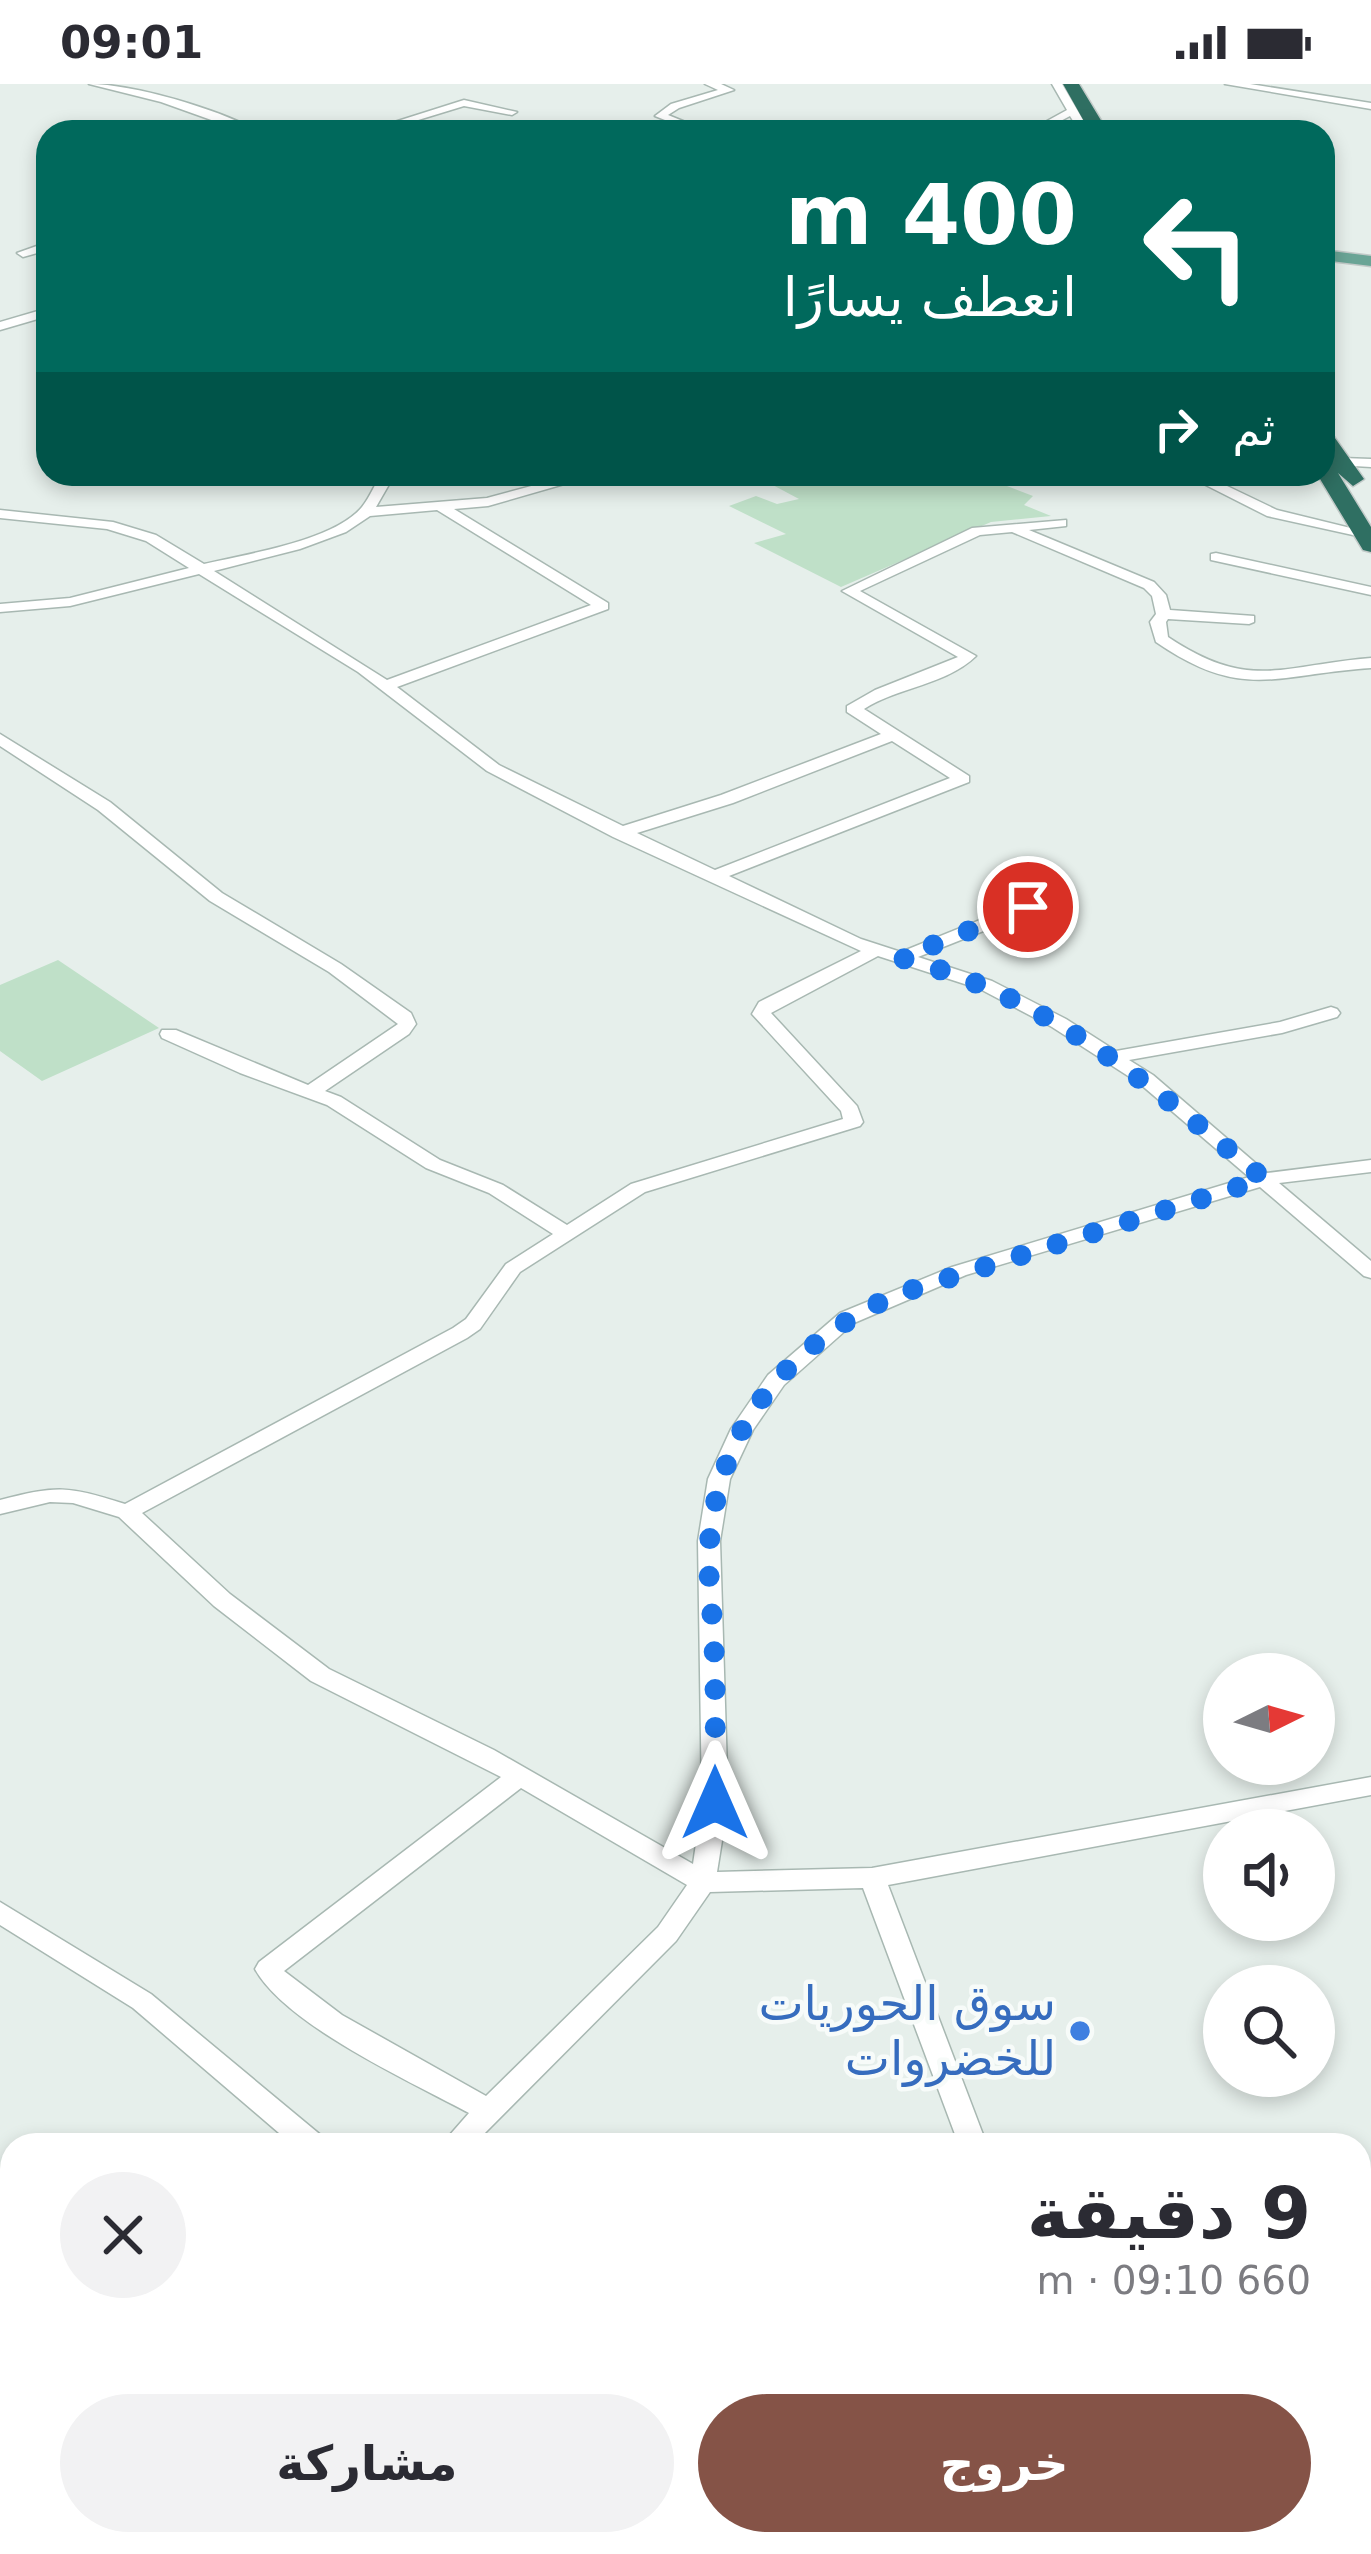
<!DOCTYPE html>
<html lang="ar">
<head>
<meta charset="utf-8">
<style>
  body { margin:0; font-family:"DejaVu Sans",Cairo,sans-serif; background:#f2f2f3; color:#2b2b33; direction:rtl; height:100vh; display:flex; flex-direction:column; font-size:45px; white-space:nowrap }
  * { box-sizing:border-box; margin:0 }
  p { font-size:39px; color:#7c7c81 }
  .icon { flex:none; width:66px; height:66px; fill:none; stroke:currentColor; stroke-width:2; stroke-linecap:round; stroke-linejoin:round }
  .map { position:relative; flex:1; overflow:hidden; direction:ltr }
  .side { position:absolute; left:0px; top:2049px; width:1371px; height:423px; display:flex; flex-direction:column; background:#fff; border-radius:36px 36px 0 0; box-shadow:0 6px 18px #0003; direction:rtl }
  .side>* { flex:none }
  .top-card { position:absolute; left:36px; top:36px; width:1299px; height:366px; border-radius:36px; box-shadow:0 6px 18px #0003; direction:rtl; background:#00695c; color:#fff; overflow:hidden }
  .needle { width:78px; rotate:85deg }
  .controls { position:absolute; left:1203px; top:1569px; display:grid; gap:24px }
  .controls a { display:grid; place-items:center; width:132px; height:132px; border-radius:50%; background:#fff; box-shadow:0 6px 18px #0003; font-size:60px }
  .pin { position:absolute; display:grid; place-items:center; width:102px; height:102px; color:#fff; margin:-51px; border:6px solid #fff; border-radius:50%; box-shadow:0 3px 12px #0007 }
  .me { position:absolute; width:132px; margin:-66px; rotate:0deg; stroke-linejoin:round; filter:drop-shadow(0 0 9px #0008) }
  .turn { display:flex; align-items:center; gap:42px; height:252px; padding:0 60px; font-size:54px }
  .turn .icon { width:156px; height:156px; stroke-width:2.5 }
  .turn b { display:block; font-size:84px; line-height:102px }
  .then { display:flex; align-items:center; height:114px; padding:0 60px; background:#0003; gap:24px; font-size:45px }
  .round { display:grid; place-items:center; flex:none; width:126px; height:126px; border-radius:63px; background:#f2f2f3 }
  .head { display:flex; align-items:center; justify-content:space-between; height:204px; padding:0 60px }
  h1 { font-size:72px; font-weight:700; line-height:90px }
  .cta { display:flex; gap:24px; margin-top:auto; padding:24px 60px }
  .cta a { flex:1; height:138px; border-radius:72px; background:#855347; color:#fff; font-size:48px; font-weight:700; line-height:138px; text-align:center }
  .cta a+a { background:#f2f2f3; color:#2b2b33 }
  .status { display:flex; justify-content:space-between; align-items:center; height:84px; padding:0 60px; background:#fff; direction:ltr }
  .status svg { height:33px; fill:currentColor }
  .map>svg:first-child { display:block }
  .green { fill:#bfe0c8 }
  .lines { fill:none; stroke-linecap:round; stroke-linejoin:round }
  .minor-casing { stroke:#a8b8b2; stroke-width:3 }
  .major-casing { stroke:#c2cac8; stroke-width:3 }
  .highway-casing { stroke:#c2cac8; stroke-width:3 }
  .minor { fill:#fff; fill-rule:evenodd }
  .major { fill:#6aa596; fill-rule:evenodd }
  .highway { fill:#2f6f62; fill-rule:evenodd }
  .route { stroke:#1a73e8; stroke-width:21; stroke-dasharray:0 37.8 }
  .shop-dot { fill:#3f7fe0; stroke:#f7fbf9; stroke-width:4.5 }
  .labels { text-anchor:middle; stroke-width:9; stroke-linejoin:round; paint-order:stroke }
  .near-shop-label { font-size:48px; fill:#366cbe; stroke:#f7fbf9; text-anchor:end }
</style>
</head>
<body>
<div class="status"><b>09:01</b><svg viewBox="0 0 49 12"><path d="M0 12V9h3v3zM5 12V6h3v6zM10 12V3h3v9zM15 12V0h3v12zM26 1h20v11H26zM47 4h2v5h-2z"/></svg></div>
<div class="map">
<svg width="1371" height="2470" viewBox="0 0 1371 2470">
  <rect width="100%" height="100%" fill="#e6efeb"/>
  <path class="green" d="M 752,390 L 976,390 L 1033,412 L 1024,421 L 1051,432 L 991,438 L 841,503 L 754,459 L 786,450 L 729,422 L 756,412 L 777,420 L 799,415 Z
    M 58,876 L 159,944 L 42,997 L 0,967 L 0,901 Z"/>
  <g class="lines">
    <defs>
      <path id="minor" d="M 89,0 C 135,0 220,26 260,48 L 245,48 L 161,18 Z
        M 705,0 L 721,0 L 734,6 L 679,24 L 668,31 L 710,48 L 695,48 L 655,32 L 671,20 L 718,6 Z
        M 1052,0 L 1062,0 L 1090,48 L 1080,48 L 1070,32 L 1040,48 L 1027,48 L 1067,26 Z
        M 1225,0 L 1250,0 L 1371,19 L 1371,25 Z
        M 464,16 L 517,28 L 512,31 L 464,22 L 379,48 L 363,48 Z
        M 930,38 L 951,48 L 929,44 L 861,48 Z
        M 48,158 L 48,166 L 23,173 L 17,169 Z
        M 48,224 L 48,232 L 0,246 L 0,238 Z
        M 1342,374 L 1371,375 L 1371,383 L 1337,381 L 1335,378 Z
        M 381,390 L 395,390 L 376,423 L 487,414 L 576,390 L 599,390 L 488,422 L 454,425 L 608,519 L 608,525 L 397,603 L 499,681 L 623,742 L 721,711 L 881,650 L 847,628 L 847,622 L 875,606 L 958,573 L 842,507 L 972,444 L 1066,436 L 1066,442 L 1029,446 L 1154,498 L 1166,511 L 1170,526 L 1254,532 L 1254,538 L 1249,540 L 1168,535 L 1166,538 L 1168,553 C 1250,608 1282,581 1371,574 L 1371,584 C 1276,590 1243,618 1156,558 L 1150,538 L 1156,530 L 1152,512 L 1144,504 L 1012,448 L 980,451 L 860,507 L 976,572 C 946,601 898,603 864,625 L 969,692 L 969,698 L 729,792 L 861,855 L 901,868 L 1022,819 L 1034,819 L 1034,827 L 918,873 L 992,897 L 1066,935 L 1116,967 L 1280,938 L 1331,923 L 1337,925 L 1340,929 L 1337,933 L 1282,949 L 1129,976 L 1153,991 L 1267,1089 L 1371,1076 L 1371,1088 L 1279,1099 L 1371,1177 L 1371,1194 L 1364,1192 L 1260,1103 L 966,1191 L 854,1239 L 784,1301 L 753,1346 L 730,1395 L 720,1457 L 728,1719 L 717,1788 L 872,1784 L 1371,1693 L 1371,1711 L 888,1801 L 987,2061 L 959,2061 L 863,1804 L 710,1808 L 676,1857 L 473,2061 L 441,2061 L 469,2029 C 411,1998 286,1941 255,1885 L 259,1878 L 501,1693 L 311,1597 L 214,1522 L 119,1433 L 73,1419 L 50,1418 L 0,1430 L 0,1416 C 59,1401 67,1402 125,1420 L 453,1244 L 466,1235 L 506,1180 L 553,1150 L 489,1109 L 426,1084 L 327,1021 L 240,989 L 162,954 L 160,950 L 162,946 L 176,946 L 308,1001 L 398,940 L 329,888 L 210,817 L 98,726 L 0,662 L 0,650 L 110,718 L 222,809 L 341,880 L 411,929 L 416,940 L 409,950 L 325,1007 L 341,1013 L 440,1076 L 503,1101 L 567,1141 L 631,1100 L 843,1035 L 841,1027 L 752,930 L 759,918 L 861,867 L 613,753 L 487,687 L 358,588 L 199,490 L 70,522 L 0,528 L 0,520 L 70,514 L 189,484 L 146,457 L 107,445 L 0,434 L 0,426 L 113,438 L 156,451 L 204,480 C 246,470 334,457 362,423 C 370,413 375,400 381,390 ZM 437,426 L 591,521 L 387,596 L 214,487 L 300,465 L 346,448 L 370,432 ZM 892,657 L 950,694 L 715,786 L 637,749 L 733,719 ZM 878,872 L 980,905 L 1052,943 L 1139,999 L 1249,1093 L 952,1183 L 840,1229 L 768,1291 L 731,1345 L 708,1395 L 698,1457 L 702,1719 L 693,1780 L 494,1666 L 329,1585 L 230,1510 L 142,1429 L 467,1254 L 480,1245 L 520,1188 L 645,1108 L 860,1042 L 863,1038 L 857,1022 L 771,929 ZM 521,1704 L 687,1801 L 658,1843 L 486,2012 L 342,1931 L 284,1887 Z
        M 1184,390 L 1202,390 L 1277,426 L 1371,449 L 1371,455 L 1267,432 Z
        M 1216,469 L 1371,503 L 1371,511 L 1211,476 L 1211,470 Z
        M 0,1818 L 151,1910 L 323,2053 L 327,2061 L 293,2061 L 133,1924 L 0,1841 Z
        M 0,2138 L 12,2142 L 12,2167 L 0,2163 Z
        M 12,2297 L 12,2331 L 0,2336 L 0,2302 Z
        M 878,2460 L 910,2460 L 914,2470 L 882,2470 Z
        M 913,2460 L 945,2460 L 949,2470 L 917,2470 Z"/>
      <path id="major" d="M 1323,166 L 1371,172 L 1371,182 L 1323,176 Z"/>
      <path id="highway" d="M 1063,0 L 1079,0 L 1108,48 L 1090,48 Z
        M 1323,345 L 1330,347 L 1364,395 L 1353,402 L 1338,389 L 1371,443 L 1371,468 L 1363,466 L 1317,390 L 1323,390 L 1323,376 L 1330,377 L 1323,367 Z
        M 1371,2157 L 1371,2229 L 1359,2232 L 1359,2160 Z
        M 286,2460 L 361,2460 L 356,2470 L 281,2470 Z
        M 368,2460 L 443,2460 L 438,2470 L 363,2470 Z"/>
    </defs>
    <use href="#minor" class="minor-casing"/>
    <use href="#major" class="major-casing"/>
    <use href="#highway" class="highway-casing"/>
    <use href="#minor" class="minor"/>
    <use href="#major" class="major"/>
    <use href="#highway" class="highway"/>
  </g>
  <g class="lines">
    <path class="route" d="M 715,1719 C 715,1667 716,1615 714,1563 C 713,1527 706,1489 710,1453 C 722,1336 792,1260 895,1211 L 1264,1095 C 1149,1000 1049,913 901,874 L 1028,823"/>
  </g>
  <circle class="shop-dot" cx="1080" cy="1947" r="12"/>
  <g class="labels">
    <g class="near-shop-label">
      <text x="1056" y="1936">سوق الحوريات<tspan x="1056" dy="55">للخضروات</tspan></text>
    </g>
  </g>
</svg>
<div class="controls">
<a><svg class="needle" viewBox="-14 -14 28 28"><path d="M0-13l5 13h-10z" fill="#e53935"/><path d="M0 13l5-13h-10z" fill="#7c7c81"/></svg></a>
<a><svg class="icon" aria-label="sound" viewBox="0 0 24 24"><path d="M4 9h4l5-4v14l-5-4H4zM17 9q2 3 0 6"/></svg></a>
<a><svg class="icon" aria-label="search" viewBox="0 0 24 24"><circle cx="10" cy="10" r="6"/><path d="M15 15l6 6"/></svg></a>
</div>
<div class="pin" style="left:1028px;top:823px;background:#d93025"><svg class="icon" aria-label="arrive" viewBox="0 0 24 24"><path d="M6 21V4h12l-3 4 3 4H6"/></svg></div>
<svg class="me" style="left:715px;top:1719px" viewBox="-20 -20 40 40"><path d="M0-17L14 15 0 8-14 15z" fill="#1a73e8" stroke="#fff" stroke-width="4"/></svg>
<div class="top-card">
<div class="turn"><svg class="icon" aria-label="left" viewBox="0 0 24 24"><path d="M17 20v-9H6M10 6l-5 5 5 5"/></svg><div><b>400 m</b>انعطف يسارًا</div></div>
<div class="then">ثم<svg class="icon" aria-label="right" viewBox="0 0 24 24"><path d="M7 20v-9h11M14 6l5 5-5 5"/></svg></div>
</div>
<section class="side">
<div class="head"><div><h1>9 دقيقة</h1><p>660 m · 09:10</p></div><a class="round"><svg class="icon" aria-label="close" viewBox="0 0 24 24"><path d="M6 6l12 12M18 6L6 18"/></svg></a></div>
<div class="cta"><a>خروج</a><a>مشاركة</a></div>
</section>
</div>
</body>
</html>
